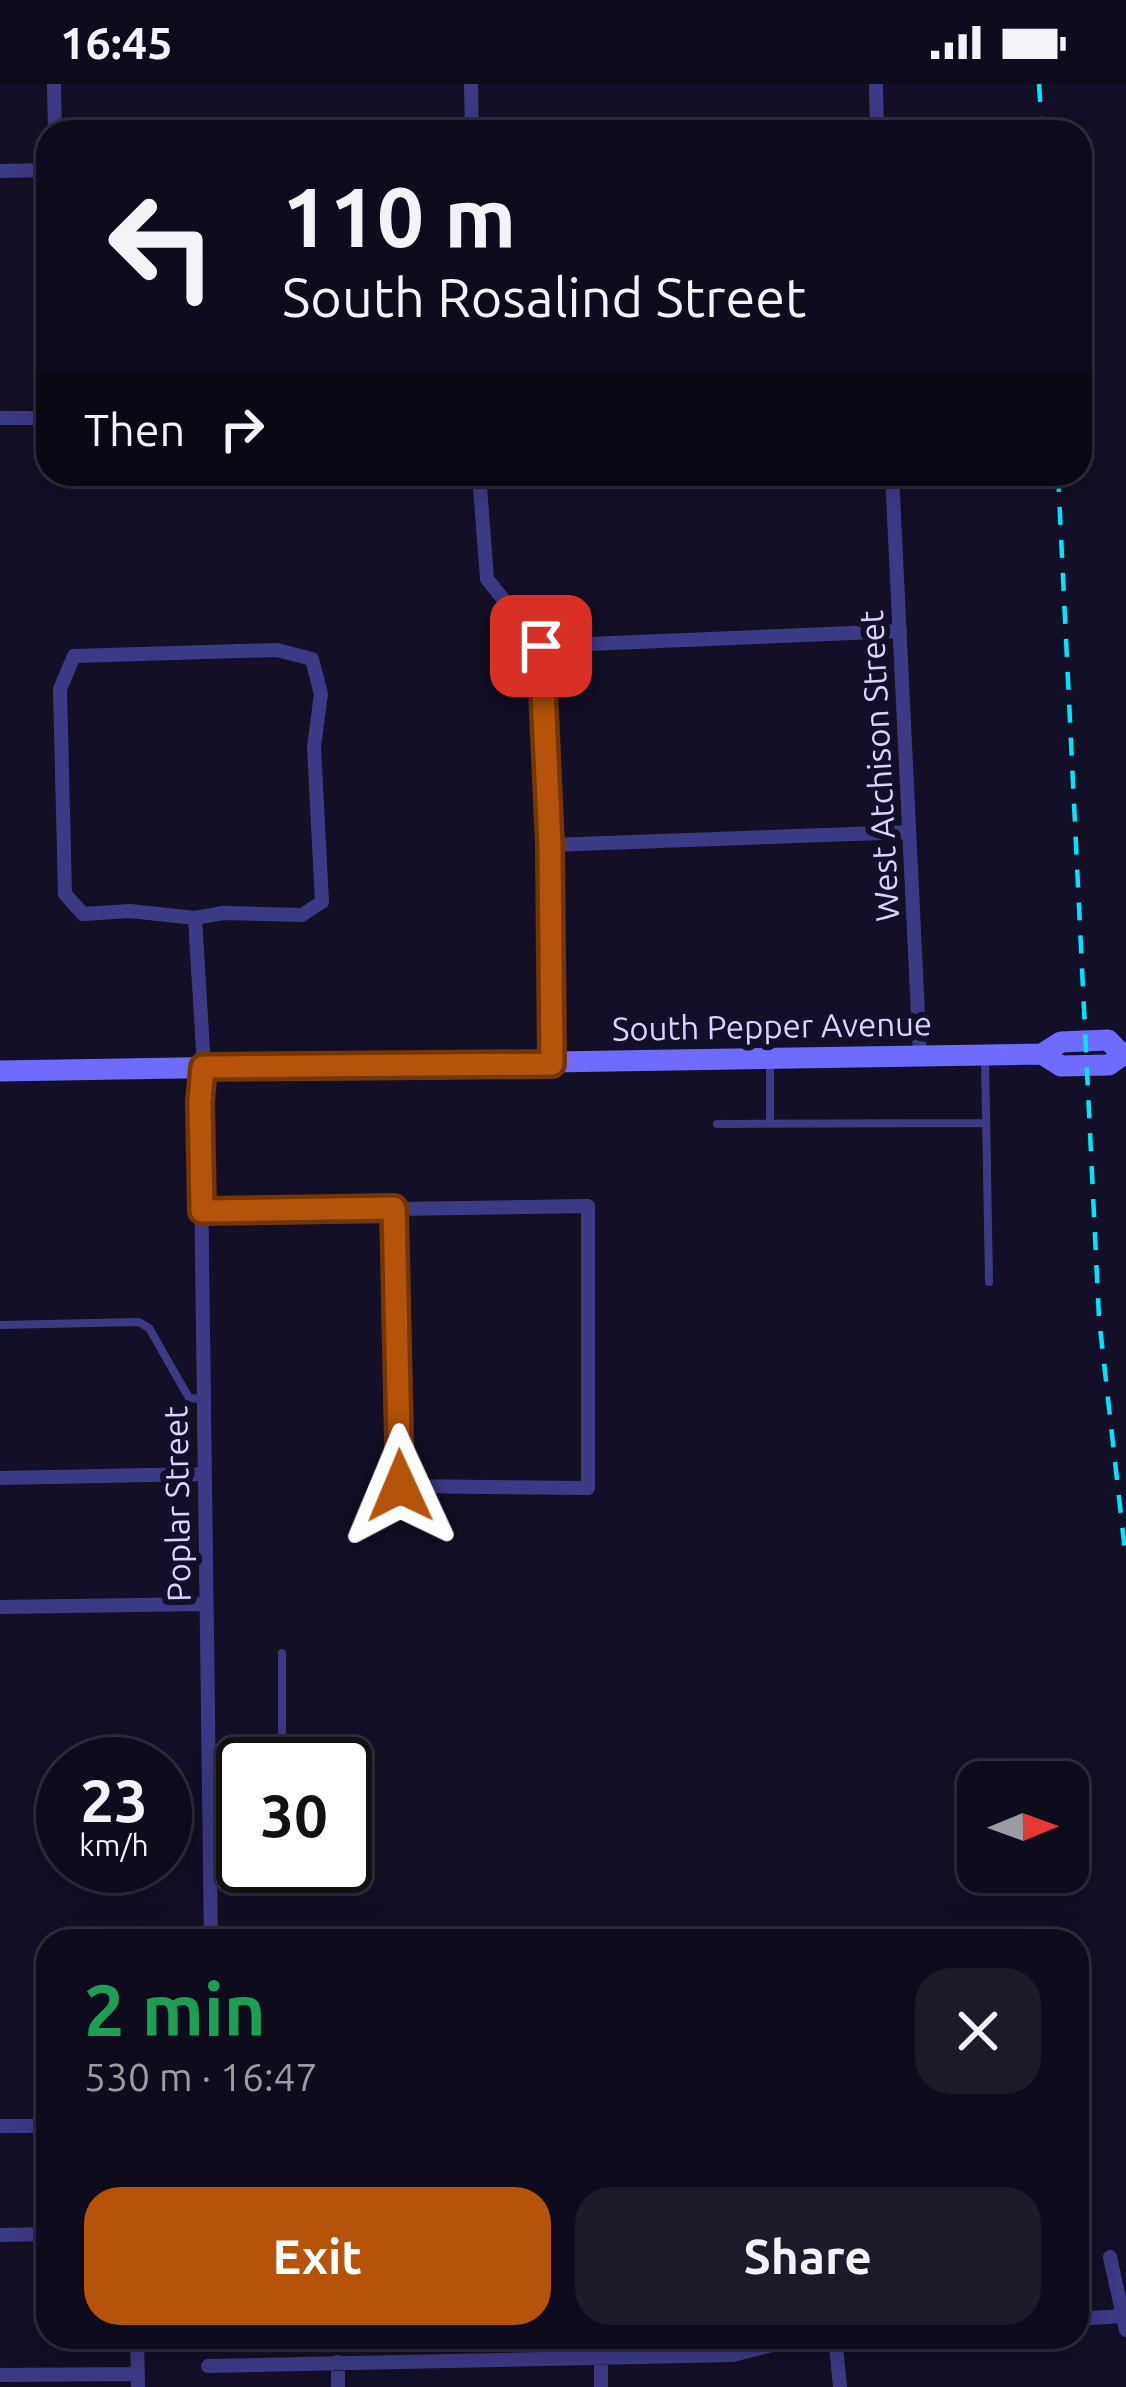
<!DOCTYPE html>
<html lang="en">
<head>
<meta charset="utf-8">
<style>
  body { margin:0; font-family:Ubuntu,sans-serif; background:#1c1929; color:#f1f3f6; height:100vh; display:flex; flex-direction:column; font-size:45px; white-space:nowrap }
  * { box-sizing:border-box; margin:0 }
  p { font-size:39px; color:#9b9ba3 }
  .icon { flex:none; width:66px; height:66px; fill:none; stroke:currentColor; stroke-width:2; stroke-linecap:round; stroke-linejoin:round }
  .map { position:relative; flex:1; overflow:hidden }
  .drawer { position:absolute; left:36px; top:1845px; width:1053px; height:420px; display:flex; flex-direction:column; background:#0e0b1c; border-radius:36px; box-shadow:0 6px 30px #0003,0 0 0 3px #2e2b3b }
  .drawer>* { flex:none }
  .banner { position:absolute; left:36px; top:36px; width:1056px; height:366px; border-radius:36px; box-shadow:0 6px 30px #0003,0 0 0 3px #2e2b3b; background:#0e0b1c; color:#f1f3f6; overflow:hidden }
  .needle { width:78px; rotate:89deg }
  .fabs { position:absolute; left:957px; top:1677px; display:grid; gap:24px }
  .fabs a { display:grid; place-items:center; width:132px; height:132px; border-radius:24px; background:#0e0b1c; box-shadow:0 6px 30px #0003,0 0 0 3px #2e2b3b; font-size:60px }
  .speed { position:absolute; left:36px; top:1653px; display:flex; gap:24px; font-size:60px; font-weight:700; text-align:center }
  .speed>* { display:grid; place-content:center; width:156px; height:156px; border-radius:50%; background:#0e0b1c; box-shadow:0 6px 30px #0003,0 0 0 3px #2e2b3b; line-height:1 }
  .speed small { font-size:30px; font-weight:400 }
  .speed .limit { border:6px solid #111; border-radius:18px; background:#fff; color:#111 }
  .pin { position:absolute; display:grid; place-items:center; width:102px; height:102px; color:#fff; margin:-51px; border-radius:24px; box-shadow:0 6px 18px #0006 }
  .me { position:absolute; width:132px; margin:-66px; rotate:359deg; stroke-linejoin:round; filter:drop-shadow(0 0 9px #0008) }
  .turn { display:flex; align-items:center; gap:42px; height:252px; padding:0 48px; font-size:54px }
  .turn .icon { width:156px; height:156px; stroke-width:2.5 }
  .turn b { display:block; font-size:84px; line-height:102px }
  .then { display:flex; align-items:center; height:114px; padding:0 48px; background:#0003; gap:24px; font-size:45px }
  .round { display:grid; place-items:center; flex:none; width:126px; height:126px; border-radius:36px; background:#1c1929 }
  .summary { display:flex; align-items:center; justify-content:space-between; height:204px; padding:0 48px }
  h1 { font-size:72px; font-weight:700; line-height:90px; color:#1e9e55 }
  .primary-button { display:flex; gap:24px; margin-top:auto; padding:24px 48px }
  .primary-button a { flex:1; height:138px; border-radius:36px; background:#b45309; color:#fff; font-size:48px; font-weight:700; line-height:138px; text-align:center }
  .primary-button a+a { background:#1c1929; color:#f1f3f6 }
  .status { display:flex; justify-content:space-between; align-items:center; height:84px; padding:0 60px; background:#0e0b1c; direction:ltr }
  .status svg { height:33px; fill:currentColor }
  .map>svg:first-child { display:block }
  .lines { fill:none; stroke-linecap:round; stroke-linejoin:round }
  .lane { stroke:#3d3a85; stroke-width:8 }
  .street { stroke:#3d3a85; stroke-width:14 }
  .secondary { stroke:#6f6bff; stroke-width:21 }
  .rail { stroke:#00e5ff; stroke-width:4.5; stroke-dasharray:18 15; stroke-linecap:butt }
  .route-casing { stroke:#753606; stroke-width:30 }
  .route { stroke:#b45309; stroke-width:21 }
  .labels { text-anchor:middle; stroke-width:12; stroke-linejoin:round; paint-order:stroke }
  .street-label { font-size:33px; fill:#d9d4ff; stroke:#130f26 }
</style>
</head>
<body>
<div class="status"><b>16:45</b><svg viewBox="0 0 49 12"><path d="M0 12V9h3v3zM5 12V6h3v6zM10 12V3h3v9zM15 12V0h3v12zM26 1h20v11H26zM47 4h2v5h-2z"/></svg></div>
<div class="map">
<svg width="1126" height="2303" viewBox="0 0 1126 2303">
  <rect width="100%" height="100%" fill="#130f26"/>
  <g class="lines">
    <path class="lane" d="M 985,973 L 989,1198
      M 770,976 L 770,1039
      M 717,1040 L 986,1039
      M 0,1241 L 139,1238 L 149,1244 L 189,1314 L 202,1315
      M 207,1669 L 282,1666 L 282,1569"/>
    <path class="street" d="M 54,0 L 55,48
      M 471,0 L 472,48
      M 876,0 L 877,48
      M 0,87 L 48,86
      M 0,334 L 48,334
      M 479,390 L 487,495 L 541,562 L 550,761 L 552,980
      M 892,390 L 920,972
      M 541,562 L 900,547
      M 277,566 L 312,575 L 321,610 L 314,663 L 322,818 L 302,831 L 223,829 L 195,834 L 130,827 L 83,830 L 65,810 L 60,605 L 74,572 Z
      M 550,761 L 909,748
      M 195,834 L 204,983 L 200,1018 L 211,1857
      M 202,1128 L 588,1122 L 588,1404 L 400,1402 L 394,1123
      M 0,1394 L 202,1390
      M 0,1523 L 205,1520
      M 0,2042 L 48,2042
      M 0,2151 L 48,2150
      M 1110,2173 L 1126,2246
      M 1077,2235 L 1121,2232
      M 137,2253 L 138,2303
      M 601,2253 L 601,2303
      M 835,2253 L 840,2303
      M 338,2278 L 338,2303
      M 208,2282 L 733,2271 L 802,2253
      M 0,2291 L 138,2290"/>
    <path class="secondary" d="M 1042,970 L 1061,982 L 1109,981 L 1126,969
      M 0,987 L 1042,970 L 1061,958 L 1108,956 L 1121,969"/>
    <path class="rail" d="M 1039,0 L 1042,48
      M 1058,390 L 1099,1234 L 1126,1476"/>
  </g>
  <g class="lines">
    <defs>
      <path id="route" d="M 400,1402 L 394,1124 L 202,1127 L 200,1018 L 203,983 L 552,980 L 550,761 L 541,562"/>
    </defs>
    <use href="#route" class="route-casing"/>
    <use href="#route" class="route"/>
  </g>
  <g class="labels">
    <g class="street-label">
      <text transform="translate(879 682) rotate(-93)" y="12">West Atchison Street</text>
      <text transform="translate(772 942) rotate(-1)" y="12">South Pepper Avenue</text>
      <text transform="translate(177 1420) rotate(-91)" y="12">Poplar Street</text>
    </g>
  </g>
</svg>
<div class="fabs">
<a><svg class="needle" viewBox="-14 -14 28 28"><path d="M0-13l5 13h-10z" fill="#e53935"/><path d="M0 13l5-13h-10z" fill="#9b9ba3"/></svg></a>
</div>
<div class="speed"><div>23<small>km/h</small></div><div class="limit">30</div></div>
<div class="pin" style="left:541px;top:562px;background:#d93025"><svg class="icon" aria-label="arrive" viewBox="0 0 24 24"><path d="M6 21V4h12l-3 4 3 4H6"/></svg></div>
<svg class="me" style="left:400px;top:1402px" viewBox="-20 -20 40 40"><path d="M0-17L14 15 0 8-14 15z" fill="#b45309" stroke="#fff" stroke-width="4"/></svg>
<div class="banner">
<div class="turn"><svg class="icon" aria-label="left" viewBox="0 0 24 24"><path d="M17 20v-9H6M10 6l-5 5 5 5"/></svg><div><b>110 m</b>South Rosalind Street</div></div>
<div class="then">Then<svg class="icon" aria-label="right" viewBox="0 0 24 24"><path d="M7 20v-9h11M14 6l5 5-5 5"/></svg></div>
</div>
<section class="drawer">
<div class="summary"><div><h1>2 min</h1><p>530 m · 16:47</p></div><a class="round"><svg class="icon" aria-label="close" viewBox="0 0 24 24"><path d="M6 6l12 12M18 6L6 18"/></svg></a></div>
<div class="primary-button"><a>Exit</a><a>Share</a></div>
</section>
</div>
</body>
</html>
